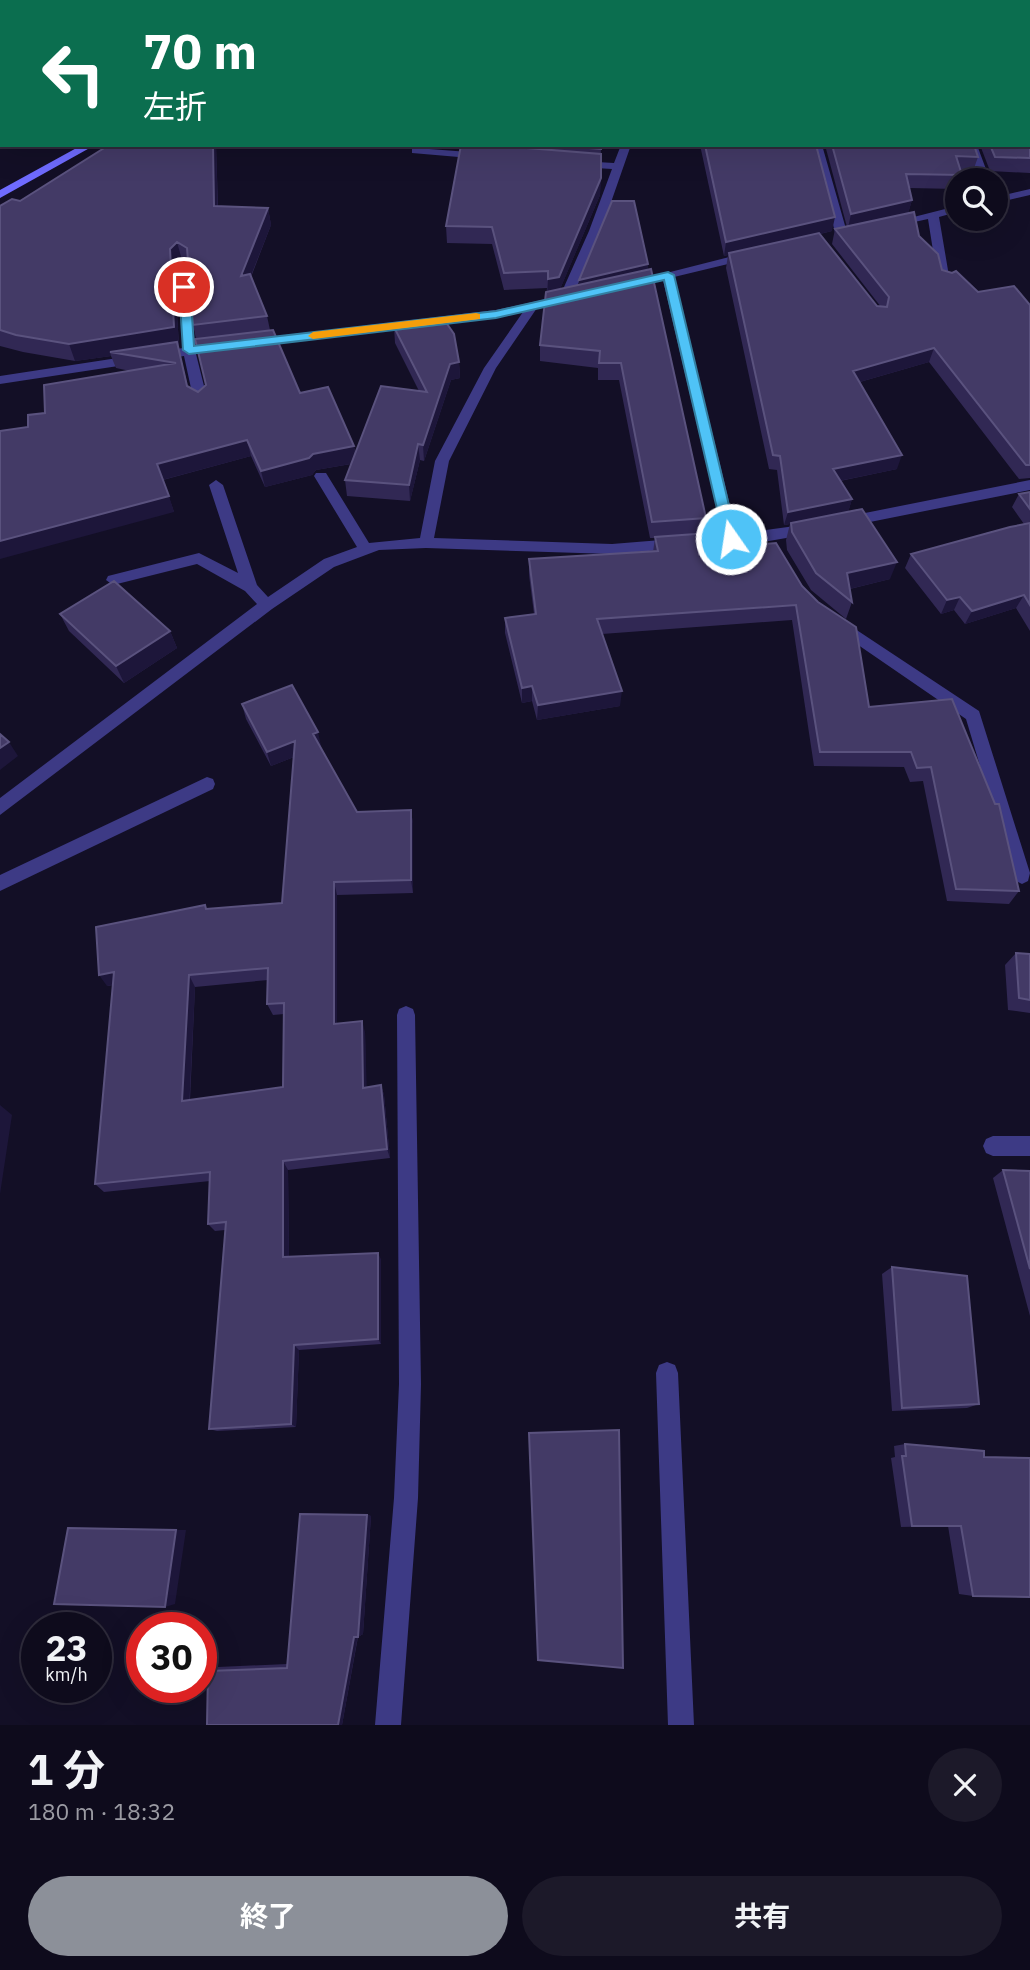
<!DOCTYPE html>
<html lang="ja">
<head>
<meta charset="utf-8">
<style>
  body { margin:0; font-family:"IBM Plex Sans","Noto Sans JP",sans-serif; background:#1c1929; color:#f1f3f6; height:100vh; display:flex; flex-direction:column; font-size:26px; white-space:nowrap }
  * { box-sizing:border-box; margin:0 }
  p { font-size:23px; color:#9b9ba3 }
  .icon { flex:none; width:38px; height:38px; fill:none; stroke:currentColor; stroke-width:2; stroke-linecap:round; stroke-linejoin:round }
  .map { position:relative; height:1725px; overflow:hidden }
  .details { display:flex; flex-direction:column; background:#0e0b1c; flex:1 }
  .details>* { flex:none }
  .banner { position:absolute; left:0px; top:0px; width:1031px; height:147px; box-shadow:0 7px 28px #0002,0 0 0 2px #2e2b3b; background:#0b6e4f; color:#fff; overflow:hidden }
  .controls { position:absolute; left:945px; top:168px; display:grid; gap:14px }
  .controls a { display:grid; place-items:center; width:63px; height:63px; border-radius:50%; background:#0e0b1c; box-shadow:0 7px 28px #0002,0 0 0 2px #2e2b3b; font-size:35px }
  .speed { position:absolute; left:21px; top:1612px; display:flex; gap:14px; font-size:35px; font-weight:700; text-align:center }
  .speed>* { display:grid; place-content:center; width:91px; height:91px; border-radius:50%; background:#0e0b1c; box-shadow:0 7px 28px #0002,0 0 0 2px #2e2b3b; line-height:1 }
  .speed small { font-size:18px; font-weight:400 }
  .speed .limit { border:10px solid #d22; background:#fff; color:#111 }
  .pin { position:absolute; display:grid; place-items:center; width:60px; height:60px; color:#fff; margin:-30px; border:4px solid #fff; border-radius:50%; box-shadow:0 2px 7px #0007 }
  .me { position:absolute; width:77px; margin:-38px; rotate:347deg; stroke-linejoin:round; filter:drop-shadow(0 0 5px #0008) }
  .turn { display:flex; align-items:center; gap:24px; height:147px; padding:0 28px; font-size:32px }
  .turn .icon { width:91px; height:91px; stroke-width:2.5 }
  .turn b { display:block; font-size:49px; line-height:60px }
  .round { display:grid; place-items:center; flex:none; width:74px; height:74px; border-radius:37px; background:#1c1929 }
  .summary { display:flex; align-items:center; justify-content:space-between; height:119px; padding:0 28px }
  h1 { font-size:42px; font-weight:700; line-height:52px }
  .cta { display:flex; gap:14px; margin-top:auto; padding:14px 28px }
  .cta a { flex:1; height:80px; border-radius:42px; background:#8c9099; color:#fff; font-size:28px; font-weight:700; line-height:80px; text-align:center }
  .cta a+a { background:#1c1929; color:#f1f3f6 }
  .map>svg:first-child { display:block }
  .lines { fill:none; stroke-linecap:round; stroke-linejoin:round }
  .minor { fill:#3d3a85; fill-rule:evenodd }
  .tertiary { fill:#3d3a85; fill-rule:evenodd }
  .secondary { fill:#6f6bff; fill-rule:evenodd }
  .wall { fill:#312854; fill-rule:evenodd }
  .shaded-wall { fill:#1d163a }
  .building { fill:#433a66; stroke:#5a527e; stroke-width:2; fill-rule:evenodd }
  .route { fill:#4fc3f7; stroke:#337fa1; stroke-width:2 }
  .slow { fill:#f59e0b }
</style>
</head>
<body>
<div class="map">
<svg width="1030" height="1725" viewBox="0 0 1030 1725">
  <rect width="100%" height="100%" fill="#130f26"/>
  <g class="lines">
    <path class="minor" d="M 621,145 L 631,145 L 601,231 L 573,296 L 574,298 L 537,308 L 496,368 L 449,461 L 434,538 L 612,544 L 723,535 L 663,280 L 629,288 L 623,284 L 749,252 L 755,256 L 753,258 L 674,277 L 737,534 L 810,524 L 817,529 L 815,533 L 769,541 L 612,554 L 426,548 L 379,550 L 334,567 L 272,609 L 0,815 L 0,798 L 257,604 L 245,591 L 197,564 L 113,585 L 106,580 L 108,576 L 199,553 L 238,573 L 209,485 L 216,480 L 223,485 L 257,585 L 268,597 L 324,559 L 357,547 L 314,476 L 316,473 L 326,473 L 369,543 L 420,538 L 435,461 L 484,368 L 523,312 L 496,318 L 256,346 L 252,345 L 252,339 L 496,310 L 560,296 L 589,231 L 612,169 L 580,167 L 575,164 L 580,161 L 614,163 Z
      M 812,145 L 822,145 L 848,236 L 846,238 L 836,236 Z
      M 967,145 L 977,145 L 990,180 L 979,180 Z
      M 416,148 L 482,153 L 487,156 L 482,159 L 412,153 L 412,149 Z
      M 1030,189 L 1030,195 L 996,203 L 996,197 Z
      M 957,206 L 957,212 L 939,217 L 950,282 L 944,286 L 938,282 L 928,219 L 892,227 L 886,224 Z
      M 183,262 L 189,266 L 195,346 L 222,342 L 228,346 L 222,350 L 196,354 L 208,402 L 206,405 L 196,405 L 194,402 L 184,356 L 0,384 L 0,376 L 183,348 L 177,266 Z
      M 1030,480 L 1030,490 L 845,527 L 838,522 L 845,517 Z
      M 837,617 L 979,711 L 1030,873 L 1028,881 L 1022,884 L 1016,881 L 1013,876 L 966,719 L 832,627 L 829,623 Z
      M 207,777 L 213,779 L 215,784 L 213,789 L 0,891 L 0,875 Z
      M 406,1006 L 413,1009 L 415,1015 L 421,1384 L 418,1498 L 401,1725 L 375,1725 L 394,1498 L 399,1384 L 397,1015 L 399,1009 Z
      M 993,1136 L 1030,1136 L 1030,1156 L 993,1156 L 986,1153 L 983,1146 L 986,1139 Z
      M 667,1362 L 675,1365 L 678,1373 L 694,1725 L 668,1725 L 656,1373 L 659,1365 Z"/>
    <path class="tertiary" d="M 0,56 L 2,56 L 2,62 L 0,62 Z"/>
    <path class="secondary" d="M 344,0 L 355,0 L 342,2 Z
      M 82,145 L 95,145 L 0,198 L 0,190 Z"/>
  </g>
  <path class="wall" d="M 826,0 L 1026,0 L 1030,1 L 1030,173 L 990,171 L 980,145 L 1029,145 L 1029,2 L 827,2 Z
    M 109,145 L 216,145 L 218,206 L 268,208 L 271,225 L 251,277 L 267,316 L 270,330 L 300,393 L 354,446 L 355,453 L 419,391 L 395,343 L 394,327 L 459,362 L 460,378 L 451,380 L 424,461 L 420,460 L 410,501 L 347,496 L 345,480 L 351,464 L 316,470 L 312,475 L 265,487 L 251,456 L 163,480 L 174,512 L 28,427 L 45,413 L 130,371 L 116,368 L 111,356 L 75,361 L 23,352 L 0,346 L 0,206 L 20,201 ZM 182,260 L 188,264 L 193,325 L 206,385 L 198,392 L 188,387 L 178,345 L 179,345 L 174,266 Z
    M 461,145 L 601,145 L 600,195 L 560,289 L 579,285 L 648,264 L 647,270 L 706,518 L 703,533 L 712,549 L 776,543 L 869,707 L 952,699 L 1019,891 L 1009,904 L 947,901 L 923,781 L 910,782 L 904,767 L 814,766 L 792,620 L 602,634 L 620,706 L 537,720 L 532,701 L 522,703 L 505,633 L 505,618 L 534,614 L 529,575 L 529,559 L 653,552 L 655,538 L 650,538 L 619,380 L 598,380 L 598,368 L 540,361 L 540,345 L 547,288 L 504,290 L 492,244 L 447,243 L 446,226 Z
    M 700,145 L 816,145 L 832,231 L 820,234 L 877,306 L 881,307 L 832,244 L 835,229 L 847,227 L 825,145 L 974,145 L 978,157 L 973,171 L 961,170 L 962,175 L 961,180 L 957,180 L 957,189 L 909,188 L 912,200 L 908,213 L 919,236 L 942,270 L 978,292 L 1030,305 L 1030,478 L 1019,479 L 929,362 L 860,382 L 897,469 L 840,481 L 852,499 L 848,512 L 890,579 L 850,589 L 852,602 L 846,619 L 811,590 L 787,550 L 786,540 L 790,524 L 784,525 L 777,470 L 769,469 L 726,268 L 728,255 L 724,256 Z
    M 1030,492 L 1030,631 L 1016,608 L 965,624 L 954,610 L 941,614 L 905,568 L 911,554 L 1024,524 L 1012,507 L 1019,494 Z
    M 60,614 L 170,631 L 177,648 L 124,683 L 69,631 Z
    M 242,704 L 321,746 L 320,746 L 357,812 L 411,810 L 413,824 L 413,893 L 337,895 L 337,1023 L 365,1032 L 366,1087 L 381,1085 L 384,1095 L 390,1158 L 288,1170 L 289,1257 L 381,1259 L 381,1344 L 299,1350 L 296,1427 L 217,1431 L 209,1429 L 225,1230 L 215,1231 L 208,1224 L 210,1181 L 104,1192 L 95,1184 L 113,985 L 107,986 L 207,909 L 282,903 L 294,757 L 271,766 L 246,719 ZM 268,980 L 267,1004 L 273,1015 L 284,1014 L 283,1087 L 190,1100 L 195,987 Z
    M 1016,953 L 1030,954 L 1030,1013 L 1008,1010 L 1005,965 Z
    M 1003,1170 L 1030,1171 L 1030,1316 L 993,1178 Z
    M 892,1267 L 979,1404 L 967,1408 L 892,1411 L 882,1274 Z
    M 905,1444 L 984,1451 L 973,1596 L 959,1594 L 948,1526 L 901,1527 L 891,1458 L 895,1457 L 894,1446 Z
    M 367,1515 L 371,1516 L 363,1634 L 358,1637 L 342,1725 L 208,1671 L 218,1667 L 287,1664 Z"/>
  <path class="shaded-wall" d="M 213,145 L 216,145 L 218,223 L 214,206 Z
    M 601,178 L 600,195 L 558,294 L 547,296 L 548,279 Z
    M 912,200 L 908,214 L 848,228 L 851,214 Z
    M 268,208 L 271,225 L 244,293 L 241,276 Z
    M 835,217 L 832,231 L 724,256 L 726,242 Z
    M 177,242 L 182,260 L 174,266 L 179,345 L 178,345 L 191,403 L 178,345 L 110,352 L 111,356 L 75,361 L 69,344 Z
    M 648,264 L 647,274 L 578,289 L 579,280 Z
    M 934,348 L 929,362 L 849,385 L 853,371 Z
    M 459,362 L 460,378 L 451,380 L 424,461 L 423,445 L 450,364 Z
    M 247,440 L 251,456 L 162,480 L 157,464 Z
    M 418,444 L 420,460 L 410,501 L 409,485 Z
    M 354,446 L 356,463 L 316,470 L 312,475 L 265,487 L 261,471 L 313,454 Z
    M 902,455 L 897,469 L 829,483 L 833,469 Z
    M 169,496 L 174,512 L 0,559 L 0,541 Z
    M 852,499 L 848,513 L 784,525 L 788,512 Z
    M 897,562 L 890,579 L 841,591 L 847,573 Z
    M 1024,595 L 1016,608 L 965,624 L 972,611 Z
    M 960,597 L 954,610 L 941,614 L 947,600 Z
    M 170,631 L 177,648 L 124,683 L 116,666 Z
    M 532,686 L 532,701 L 522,703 L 522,688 Z
    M 622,691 L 620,706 L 537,720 L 538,705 Z
    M 318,732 L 321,746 L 316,748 L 313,734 Z
    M 295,741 L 299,755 L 271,766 L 267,752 Z
    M 9,742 L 18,756 L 0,770 L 0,748 Z
    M 411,810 L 413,824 L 413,893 L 411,880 Z
    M 334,882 L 337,895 L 337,1034 L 334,1024 Z
    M 114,972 L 122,983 L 107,986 L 99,975 Z
    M 189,975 L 195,987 L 189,1110 L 182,1101 Z
    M 362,1021 L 365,1032 L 367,1097 L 363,1088 Z
    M 381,1085 L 384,1095 L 390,1158 L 387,1149 Z
    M 0,1105 L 12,1115 L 0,1194 Z
    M 283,1161 L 288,1170 L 289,1264 L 283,1257 Z
    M 378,1253 L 381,1259 L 381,1344 L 378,1339 Z
    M 294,1345 L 299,1350 L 296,1427 L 291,1424 Z
    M 367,1515 L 371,1516 L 363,1634 L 358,1637 L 358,1635 L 342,1725 L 338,1725 Z
    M 176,1530 L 186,1530 L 175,1604 L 165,1607 Z"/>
  <path class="building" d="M 0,0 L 12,0 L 12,2 L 2,2 L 2,21 L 0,21 Z
    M 66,0 L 163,0 L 163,2 L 66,2 Z
    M 391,0 L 687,0 L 687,2 L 391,2 Z
    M 834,0 L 1026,0 L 1030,1 L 1030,158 L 995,157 L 990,145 L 1029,145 L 1029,2 L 834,2 Z
    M 109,145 L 213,145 L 214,206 L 268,208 L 241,276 L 250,274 L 267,316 L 193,325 L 187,248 L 177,242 L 170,249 L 174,327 L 69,344 L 16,335 L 0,330 L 0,206 L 12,199 L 20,201 Z
    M 461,145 L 490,145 L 601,154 L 601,178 L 559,277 L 548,279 L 548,271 L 504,273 L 492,227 L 446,226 Z
    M 549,145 L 601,145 L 601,149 Z
    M 705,145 L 816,145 L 835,217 L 726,242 Z
    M 832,145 L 974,145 L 978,157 L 956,156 L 962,175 L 906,174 L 912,200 L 851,214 Z
    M 612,201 L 634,201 L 648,264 L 579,280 Z
    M 914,212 L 919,236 L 938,254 L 942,270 L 952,273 L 956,271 L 978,292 L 1014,286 L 1030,305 L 1030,465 L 1026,465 L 934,348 L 853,371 L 902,455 L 833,469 L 852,499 L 788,512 L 780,456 L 773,455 L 729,253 L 819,233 L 877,306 L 887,307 L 889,297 L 835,229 Z
    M 651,269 L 706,518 L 652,522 L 621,363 L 599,363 L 600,351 L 540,345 L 546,292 Z
    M 443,318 L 454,334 L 459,362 L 450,364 L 423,445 L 418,444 L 409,485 L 345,480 L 381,386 L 427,392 L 394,327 Z
    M 273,330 L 300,393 L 328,387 L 354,446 L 313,454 L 309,458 L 261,471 L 247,440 L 157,464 L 169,496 L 0,541 L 0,431 L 28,427 L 28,415 L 45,413 L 44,385 L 176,363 L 110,352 L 177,342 L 187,386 L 198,392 L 206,385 L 195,339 Z
    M 1030,492 L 1030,509 L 1019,494 Z
    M 862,509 L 897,562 L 847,573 L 852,602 L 816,573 L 792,532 L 791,523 Z
    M 1030,523 L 1030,605 L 1024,595 L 972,611 L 960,597 L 947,600 L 911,554 L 1010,527 Z
    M 709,533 L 712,549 L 776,543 L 802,586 L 818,602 L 856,627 L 869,707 L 952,699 L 995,804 L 999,804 L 1019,891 L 956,889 L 931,767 L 917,768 L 911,752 L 820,752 L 796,605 L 597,619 L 622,691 L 538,705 L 532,686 L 522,688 L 505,618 L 536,614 L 529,559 L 658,551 L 655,537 Z
    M 114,581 L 170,631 L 116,666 L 60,614 Z
    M 292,685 L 318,732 L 313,734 L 357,812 L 411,810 L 411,880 L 334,882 L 334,1024 L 362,1021 L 363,1088 L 381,1085 L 387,1149 L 283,1161 L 283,1257 L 378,1253 L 378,1339 L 294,1345 L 291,1424 L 209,1429 L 226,1222 L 208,1224 L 210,1172 L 95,1184 L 114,972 L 99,975 L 96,927 L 205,905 L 206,909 L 282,903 L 295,741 L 267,752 L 242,704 ZM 268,968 L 267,1004 L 284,1003 L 283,1087 L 182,1101 L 189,975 Z
    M 0,734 L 9,742 L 0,748 Z
    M 1016,953 L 1030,954 L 1030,1000 L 1019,998 Z
    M 1003,1170 L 1030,1171 L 1030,1269 Z
    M 892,1267 L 967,1276 L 979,1404 L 902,1408 Z
    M 619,1430 L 623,1668 L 538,1660 L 529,1433 Z
    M 905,1444 L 984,1451 L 984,1457 L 1030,1458 L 1030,1597 L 973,1596 L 961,1526 L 912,1526 L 902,1456 L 906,1456 Z
    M 300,1514 L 367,1515 L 358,1637 L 354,1637 L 338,1725 L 207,1725 L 208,1671 L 287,1668 Z
    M 68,1528 L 176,1530 L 165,1607 L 54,1604 Z"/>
  <path class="route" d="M 668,272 L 674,275 L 737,539 L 731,543 L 724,539 L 664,280 L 496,318 L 189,354 L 183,350 L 179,287 L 184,284 L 190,287 L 194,346 L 496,311 Z"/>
  <path class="slow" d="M 476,313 L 480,314 L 480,319 L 313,339 L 308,336 L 313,332 Z"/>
</svg>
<div class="controls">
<a><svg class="icon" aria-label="search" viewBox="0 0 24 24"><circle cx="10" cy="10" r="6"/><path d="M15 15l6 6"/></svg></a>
</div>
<div class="speed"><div>23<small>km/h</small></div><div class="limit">30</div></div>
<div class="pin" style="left:184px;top:287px;background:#d93025"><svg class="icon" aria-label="arrive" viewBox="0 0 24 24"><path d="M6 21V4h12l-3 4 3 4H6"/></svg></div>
<svg class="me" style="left:731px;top:539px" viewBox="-20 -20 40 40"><circle r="17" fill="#4fc3f7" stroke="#fff" stroke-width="3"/><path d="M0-11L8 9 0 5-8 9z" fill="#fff"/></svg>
<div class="banner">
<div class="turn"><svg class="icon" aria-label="left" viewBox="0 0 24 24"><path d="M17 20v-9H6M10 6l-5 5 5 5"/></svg><div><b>70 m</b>左折</div></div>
</div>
</div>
<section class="details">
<div class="summary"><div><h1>1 分</h1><p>180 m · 18:32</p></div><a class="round"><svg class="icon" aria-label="close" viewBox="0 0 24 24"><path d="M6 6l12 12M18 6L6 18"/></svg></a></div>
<div class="cta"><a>終了</a><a>共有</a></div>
</section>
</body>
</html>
